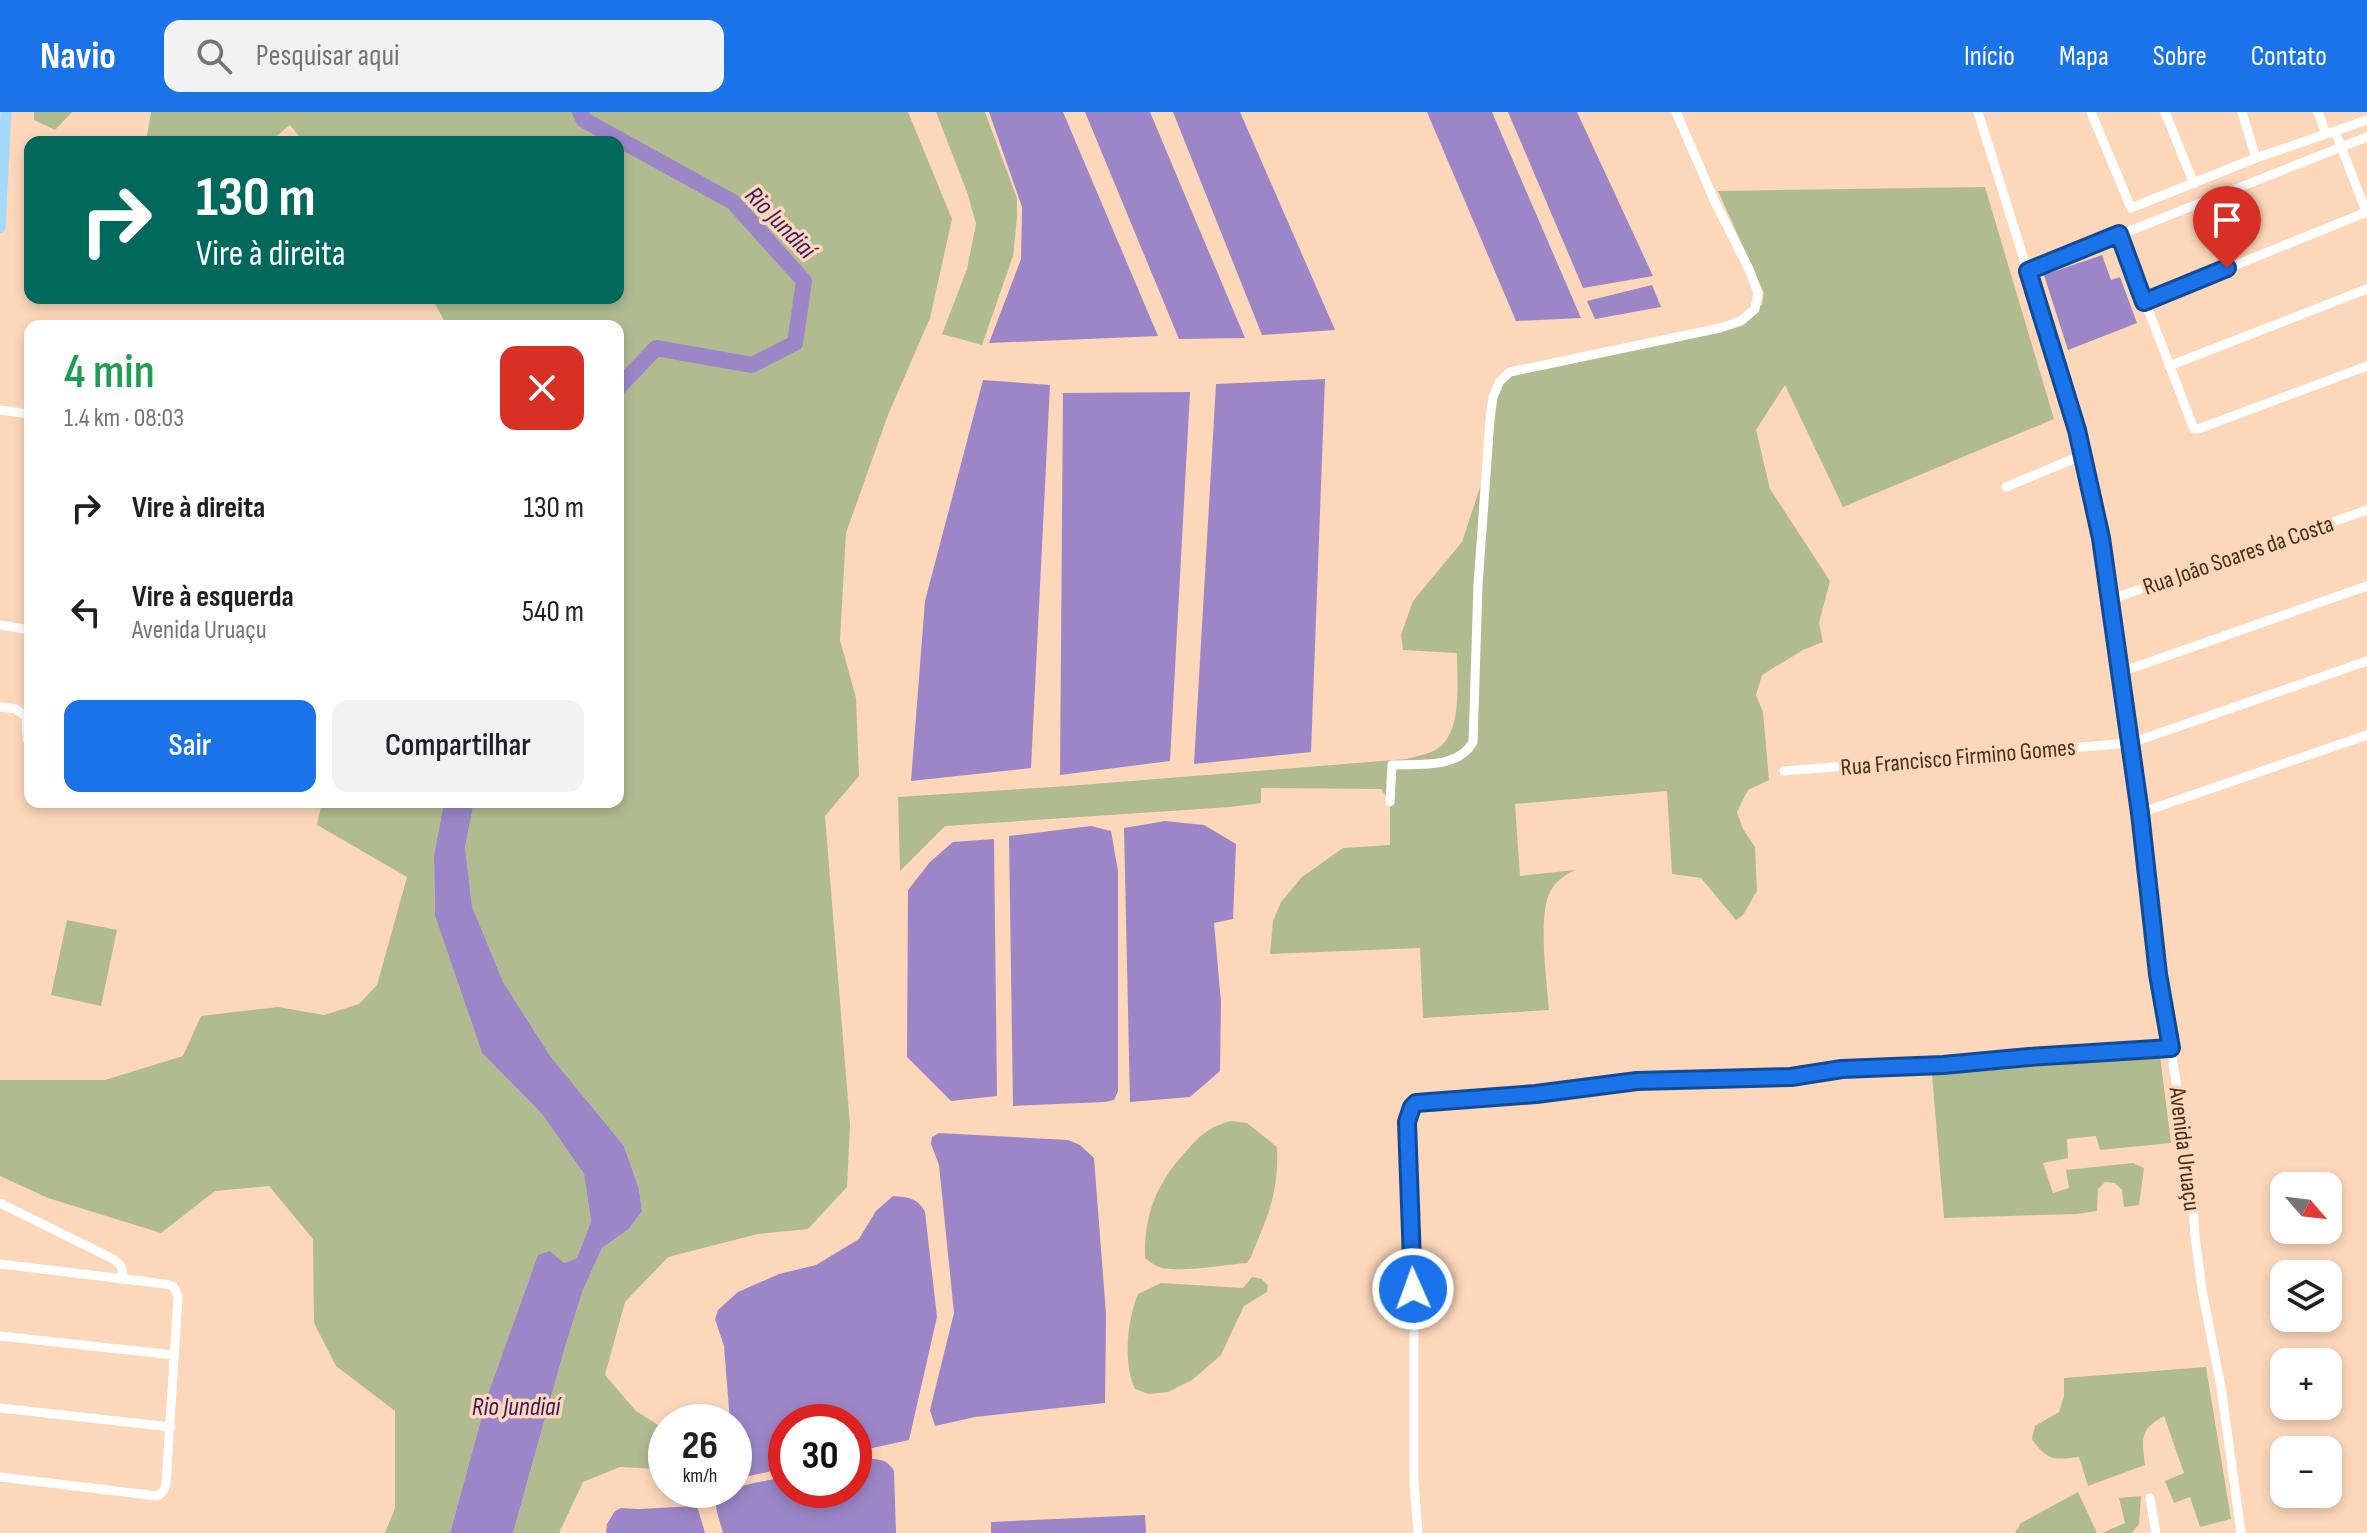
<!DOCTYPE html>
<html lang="pt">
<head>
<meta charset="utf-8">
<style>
  body { margin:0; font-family:"Sofia Sans Condensed",sans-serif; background:#f2f2f2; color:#202124; height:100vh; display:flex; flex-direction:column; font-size:30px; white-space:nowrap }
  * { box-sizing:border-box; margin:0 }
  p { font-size:26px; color:#757577 }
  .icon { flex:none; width:44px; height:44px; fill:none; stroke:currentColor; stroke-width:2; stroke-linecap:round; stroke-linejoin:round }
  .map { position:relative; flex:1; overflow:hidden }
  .panel { position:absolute; left:24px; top:208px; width:600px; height:488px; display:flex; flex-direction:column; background:#fff; border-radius:16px; box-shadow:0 4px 12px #0003 }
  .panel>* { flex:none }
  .guide { position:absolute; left:24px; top:24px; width:600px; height:168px; border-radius:16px; box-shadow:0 4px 12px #0003; background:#00695c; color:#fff; overflow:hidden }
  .needle { width:52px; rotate:118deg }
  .controls { position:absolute; left:2270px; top:1060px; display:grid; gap:16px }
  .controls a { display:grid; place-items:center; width:72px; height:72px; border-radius:16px; background:#fff; box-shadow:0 4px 12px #0003; font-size:40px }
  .speed { position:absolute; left:648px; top:1292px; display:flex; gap:16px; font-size:40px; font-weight:700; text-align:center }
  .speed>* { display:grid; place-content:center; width:104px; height:104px; border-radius:50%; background:#fff; box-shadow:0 4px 12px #0003; line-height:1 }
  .speed small { font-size:20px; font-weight:400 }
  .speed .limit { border:12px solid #d22; background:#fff; color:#111 }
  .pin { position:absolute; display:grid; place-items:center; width:68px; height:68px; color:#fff; margin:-82px -34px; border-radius:50% 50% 50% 0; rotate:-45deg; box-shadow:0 0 8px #0007 }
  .pin .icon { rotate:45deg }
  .me { position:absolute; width:88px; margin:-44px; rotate:358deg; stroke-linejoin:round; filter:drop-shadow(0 0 6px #0008) }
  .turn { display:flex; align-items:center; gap:28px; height:168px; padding:0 40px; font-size:36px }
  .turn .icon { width:104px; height:104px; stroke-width:2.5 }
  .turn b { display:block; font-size:56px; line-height:68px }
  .round { display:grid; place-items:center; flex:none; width:84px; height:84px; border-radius:16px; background:#f2f2f2 }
  .overview { display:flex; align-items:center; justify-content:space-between; height:136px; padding:0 40px }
  h1 { font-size:48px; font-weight:600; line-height:60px; color:#1e9e55 }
  .primary-button { display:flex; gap:16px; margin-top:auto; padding:16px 40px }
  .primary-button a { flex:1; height:92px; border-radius:16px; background:#1a73e8; color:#fff; font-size:32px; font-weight:600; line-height:92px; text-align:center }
  .primary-button a+a { background:#f2f2f2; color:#202124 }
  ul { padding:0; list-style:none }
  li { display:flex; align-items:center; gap:24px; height:104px; padding:0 40px }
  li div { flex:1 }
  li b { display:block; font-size:30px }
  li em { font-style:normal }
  header { display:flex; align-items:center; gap:48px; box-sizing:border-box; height:112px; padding:0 40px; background:#1a73e8; color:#fff }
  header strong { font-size:38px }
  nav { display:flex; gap:44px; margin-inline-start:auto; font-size:28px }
  .search { width:560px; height:72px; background:#f2f2f2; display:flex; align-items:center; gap:20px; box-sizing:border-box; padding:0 28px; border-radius:16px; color:#757577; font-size:30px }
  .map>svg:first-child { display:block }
  .green { fill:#b0bc90 }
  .water { fill:#9c86c7 }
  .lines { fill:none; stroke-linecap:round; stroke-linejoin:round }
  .river { stroke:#9c86c7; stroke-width:16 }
  .minor { stroke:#fff; stroke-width:9 }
  .major { stroke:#a5d9fb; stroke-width:11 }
  .route-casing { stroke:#114b97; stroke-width:20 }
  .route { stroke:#1a73e8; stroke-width:14 }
  .labels { text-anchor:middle; stroke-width:7; stroke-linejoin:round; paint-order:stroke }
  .street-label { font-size:24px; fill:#48301c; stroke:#fdd7ba }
  .water-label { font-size:26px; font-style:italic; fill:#3a1764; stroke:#fdd7ba }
</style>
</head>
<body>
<header>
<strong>Navio</strong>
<div class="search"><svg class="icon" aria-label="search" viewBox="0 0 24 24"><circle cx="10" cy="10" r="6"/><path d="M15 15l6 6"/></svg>Pesquisar aqui</div>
<nav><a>Início</a><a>Mapa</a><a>Sobre</a><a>Contato</a></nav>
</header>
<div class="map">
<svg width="2367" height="1421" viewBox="0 0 2367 1421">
  <rect width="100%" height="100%" fill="#fdd7ba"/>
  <path class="green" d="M 34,0 L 72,0 L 55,18 L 34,8 Z
    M 151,0 L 908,0 L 952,107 L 930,206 L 888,303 L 846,421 L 840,528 L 856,586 L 859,664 L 825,704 L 850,1013 L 847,1075 L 808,1117 L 758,1122 L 668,1145 L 625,1190 L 605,1263 L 636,1299 L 666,1318 L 666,1354 L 658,1357 L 620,1355 L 583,1370 L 559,1421 L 513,1421 L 565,1235 L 583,1178 L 602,1136 L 629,1117 L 642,1099 L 639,1077 L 624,1034 L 551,945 L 503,870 L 472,794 L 465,735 L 474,690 L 618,690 L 618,214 L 447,214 L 432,186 L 618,186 L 618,30 L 304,30 L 290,13 L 269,30 L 146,30 Z
    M 936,0 L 985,0 L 1017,86 L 1017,106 L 1013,144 L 982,233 L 942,222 L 967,157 L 976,112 L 968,83 Z
    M 1985,75 L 2054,307 L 1843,395 L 1785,273 L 1756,318 L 1770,377 L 1830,469 L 1819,511 L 1823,530 L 1803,538 L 1762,563 L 1756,583 L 1763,600 L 1769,668 L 1748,678 L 1737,700 L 1743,717 L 1755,735 L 1757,779 L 1743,803 L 1736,808 L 1701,766 L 1672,762 L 1667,679 L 1515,692 L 1520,764 L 1575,758 C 1565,763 1556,769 1551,778 C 1537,801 1547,870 1549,898 L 1423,906 L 1420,836 L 1270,842 L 1273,809 L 1281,790 L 1302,765 L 1343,736 L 1390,733 L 1390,690 L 1381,677 L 1261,676 L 1261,691 L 1230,695 L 945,714 L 900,759 L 898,685 L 1068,674 L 1407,647 C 1417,644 1429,642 1437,637 C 1463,621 1457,568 1457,541 L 1403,538 L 1401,523 L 1413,489 L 1462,430 L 1486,357 L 1493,285 L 1510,260 L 1720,216 L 1762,193 L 1764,181 L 1718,79 Z
    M 322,690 L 444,690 L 434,743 L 435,804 L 482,941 L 542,1002 L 584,1062 L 591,1109 L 577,1146 L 564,1151 L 538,1144 L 488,1282 L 450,1421 L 385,1421 L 395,1396 L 395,1299 L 336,1254 L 314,1211 L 313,1127 L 269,1074 L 215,1079 L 161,1121 L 48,1086 L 0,1064 L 0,968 L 105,968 L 183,944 L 201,904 L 278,895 L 324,903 L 359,892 L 377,873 L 407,765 L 317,713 Z
    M 67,808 L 117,818 L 101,894 L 51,883 Z
    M 2160,944 L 2171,1031 L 2100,1038 L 2096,1024 L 2067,1027 L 2068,1046 L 2043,1051 L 2053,1081 L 2069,1076 L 2066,1058 L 2133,1051 L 2144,1056 L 2139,1093 L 2124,1095 L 2122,1078 L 2115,1071 L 2105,1070 L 2098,1077 L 2097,1099 L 2077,1102 L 1944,1106 L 1932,963 Z
    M 1231,1009 L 1247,1011 L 1277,1035 C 1279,1081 1268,1103 1251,1145 L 1247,1151 C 1220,1153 1189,1160 1162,1156 C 1155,1154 1150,1150 1145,1146 C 1144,1100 1158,1069 1189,1036 C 1201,1022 1213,1013 1231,1009 Z
    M 1252,1165 L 1262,1167 L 1268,1174 L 1267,1180 L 1244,1194 L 1221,1243 L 1192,1268 L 1168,1280 L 1149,1282 L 1135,1277 C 1123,1252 1127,1208 1138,1182 L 1161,1171 L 1243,1176 Z
    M 2206,1255 L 2231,1407 L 2200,1415 L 2190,1385 L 2174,1391 L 2165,1369 L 2184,1361 L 2164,1304 C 2139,1318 2142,1327 2145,1353 L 2088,1374 L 2079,1345 C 2054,1348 2047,1349 2032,1327 L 2035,1314 L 2059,1300 L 2064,1284 L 2064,1266 Z
    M 2078,1380 L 2097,1421 L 2015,1421 L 2021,1411 Z
    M 2141,1384 L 2139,1412 L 2132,1421 L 2102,1421 L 2125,1411 L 2119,1386 Z"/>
  <path class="water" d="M 989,0 L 1063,0 L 1158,224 L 989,231 L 1021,147 L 1022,95 Z
    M 1085,0 L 1150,0 L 1245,226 L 1179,227 Z
    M 1173,0 L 1240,0 L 1335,218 L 1262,223 Z
    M 1427,0 L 1492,0 L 1581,206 L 1516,209 Z
    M 1508,0 L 1577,0 L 1653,164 L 1583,176 Z
    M 2102,143 L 2111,168 L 2120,165 L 2137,211 L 2068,238 L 2044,163 Z
    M 1652,173 L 1661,195 L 1595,207 L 1587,189 Z
    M 1325,267 L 1311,640 L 1194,652 L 1216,272 Z
    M 983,268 L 1050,273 L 1031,656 L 911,669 L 925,489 Z
    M 1190,280 L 1170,649 L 1060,663 L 1063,281 Z
    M 444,690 L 474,690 L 465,735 L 472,794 L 503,870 L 551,945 L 624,1034 L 639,1077 L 642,1099 L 629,1117 L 602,1136 L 583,1178 L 565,1235 L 513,1421 L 450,1421 L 488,1282 L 538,1143 L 550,1139 L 564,1151 L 577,1146 L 591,1109 L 584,1062 L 542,1002 L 482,941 L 435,804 L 434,743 Z
    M 1165,709 L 1204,713 L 1236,732 L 1233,807 L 1214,811 L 1221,890 L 1220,959 L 1190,985 L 1130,990 L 1124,716 Z
    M 1091,714 L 1111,719 L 1118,759 L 1118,979 L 1114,988 L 1105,990 L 1013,994 L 1009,724 Z
    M 994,727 L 997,984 L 951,989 L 907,945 L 908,778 L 930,750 L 953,730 Z
    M 939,1021 L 1068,1028 L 1080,1033 L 1094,1046 L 1106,1202 L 1105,1291 L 975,1305 L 935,1314 L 930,1298 L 954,1201 L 939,1053 L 931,1032 L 932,1025 Z
    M 893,1084 C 908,1085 918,1086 925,1100 L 937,1205 L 909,1328 L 854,1340 L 854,1310 L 786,1310 L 786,1356 L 735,1367 L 734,1310 L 730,1310 L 724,1234 L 715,1207 L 718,1198 L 738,1180 L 779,1162 L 816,1153 L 859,1127 L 876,1099 Z
    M 870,1347 C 882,1347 888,1349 894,1359 L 896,1421 L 723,1421 C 721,1412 715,1398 716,1389 C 718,1375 772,1368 786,1365 L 786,1378 L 854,1378 L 854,1351 Z
    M 697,1394 L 705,1421 L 606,1421 L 607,1412 L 615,1399 L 621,1396 L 639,1397 Z
    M 1145,1403 L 1146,1421 L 991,1421 L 991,1410 Z"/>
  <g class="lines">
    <path class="river" d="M 580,0 L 584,8 L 733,90 L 804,169 L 795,231 L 752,253 L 656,236 L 618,276"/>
    <path class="minor" d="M 1978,0 L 2077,318 L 2101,426 L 2140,701 L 2158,862 L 2190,1053 L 2195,1124 L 2202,1178 L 2221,1275 L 2241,1421
      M 2091,0 L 2131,96 L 2256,46 L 2367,8
      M 2165,0 L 2194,72
      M 2242,0 L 2256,46
      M 2318,0 L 2326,22
      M 2335,19 L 2367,102
      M 2119,122 L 2194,317 L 2198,317 L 2367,254
      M 2028,159 L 2367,25
      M 2144,190 L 2367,100
      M 2169,254 L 2367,177
      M 0,298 L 30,302
      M 2006,375 L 2083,343
      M 2109,488 L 2367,398
      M 0,513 L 30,518
      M 2121,560 L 2367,474
      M 0,595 L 16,597 L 26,605 L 27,627 L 30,631
      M 1784,659 L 2131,631 L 2367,549
      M 1390,690 L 1392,653 C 1419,652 1458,657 1473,630 L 1478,473 L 1490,307 L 1493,285 L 1500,269 L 1510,260 L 1720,216 L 1741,209 L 1755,197 L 1758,181 L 1749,157 L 1715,90 L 1676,0
      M 2140,701 L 2367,623
      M 0,1091 L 113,1147 C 122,1153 123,1157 123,1167
      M 0,1152 L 165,1172 L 173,1174 L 178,1184 L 166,1373 L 163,1380 L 157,1384 L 0,1365
      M 0,1224 L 174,1243
      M 0,1296 L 171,1315
      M 2150,1386 L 2156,1421
      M 1418,1421 L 1414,1370 L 1414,1205 L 1407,1010 L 1412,995 L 1416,991 L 1536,982 L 1637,969 L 1791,965 L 1842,957 L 1943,953 L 2029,945 L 2171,936"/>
    <path class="major" d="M 0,116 L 6,0"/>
  </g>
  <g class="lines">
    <defs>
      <path id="route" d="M 1413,1177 L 1407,1010 L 1412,995 L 1416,991 L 1536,982 L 1637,969 L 1791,965 L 1842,957 L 1943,953 L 2029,945 L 2171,936 L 2158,862 L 2140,701 L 2101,426 L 2077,318 L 2028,159 L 2119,122 L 2144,190 L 2227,156"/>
    </defs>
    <use href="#route" class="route-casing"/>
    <use href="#route" class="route"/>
  </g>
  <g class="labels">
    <g class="street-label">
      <text transform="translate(2238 443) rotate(-19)" y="8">Rua João Soares da Costa</text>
      <text transform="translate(1958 645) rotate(-5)" y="8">Rua Francisco Firmino Gomes</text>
      <text transform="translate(2185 1037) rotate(83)" y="8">Avenida Uruaçu</text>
    </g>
    <g class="water-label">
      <text transform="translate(781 110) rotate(46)" y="9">Rio Jundiaí</text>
      <text x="516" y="1303">Rio Jundiaí</text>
    </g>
  </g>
</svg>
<div class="controls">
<a><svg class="needle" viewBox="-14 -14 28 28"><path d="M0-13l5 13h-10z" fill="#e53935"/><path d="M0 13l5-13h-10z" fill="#757577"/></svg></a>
<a><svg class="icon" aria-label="layers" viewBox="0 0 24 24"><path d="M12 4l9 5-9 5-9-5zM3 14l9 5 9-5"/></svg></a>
<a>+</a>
<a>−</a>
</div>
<div class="speed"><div>26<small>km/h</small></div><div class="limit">30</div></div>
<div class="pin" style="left:2227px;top:156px;background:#d93025"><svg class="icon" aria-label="arrive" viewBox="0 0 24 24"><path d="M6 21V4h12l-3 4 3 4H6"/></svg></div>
<svg class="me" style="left:1413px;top:1177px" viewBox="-20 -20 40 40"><circle r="17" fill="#1a73e8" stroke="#fff" stroke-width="3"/><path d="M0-11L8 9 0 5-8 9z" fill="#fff"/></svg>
<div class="guide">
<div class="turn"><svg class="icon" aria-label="right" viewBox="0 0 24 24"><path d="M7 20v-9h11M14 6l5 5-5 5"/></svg><div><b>130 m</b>Vire à direita</div></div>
</div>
<section class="panel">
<div class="overview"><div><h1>4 min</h1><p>1.4 km · 08:03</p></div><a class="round" style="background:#d93025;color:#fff"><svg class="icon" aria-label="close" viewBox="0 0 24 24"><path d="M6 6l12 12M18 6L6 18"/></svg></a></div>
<ul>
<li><svg class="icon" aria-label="right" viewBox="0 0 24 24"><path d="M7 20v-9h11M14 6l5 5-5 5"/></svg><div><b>Vire à direita</b></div><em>130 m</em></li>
<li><svg class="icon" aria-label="left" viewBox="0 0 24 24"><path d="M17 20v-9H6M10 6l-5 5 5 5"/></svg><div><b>Vire à esquerda</b><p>Avenida Uruaçu</p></div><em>540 m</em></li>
</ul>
<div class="primary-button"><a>Sair</a><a>Compartilhar</a></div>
</section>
</div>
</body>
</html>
